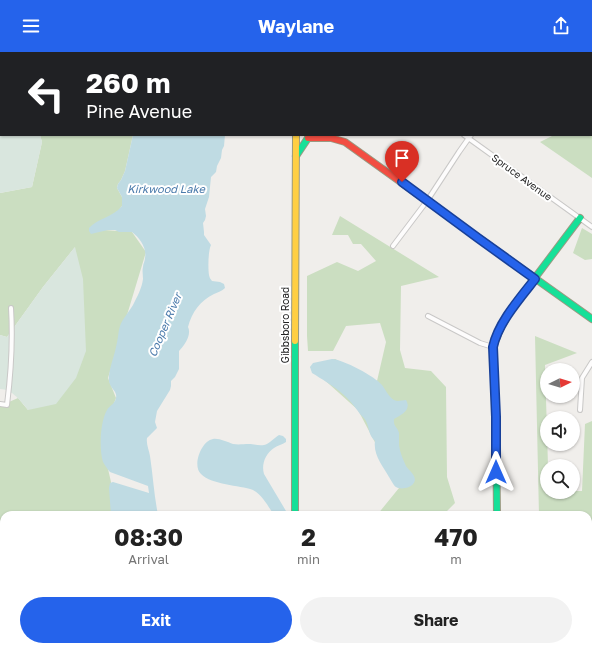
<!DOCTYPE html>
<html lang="en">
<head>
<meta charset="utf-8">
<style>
  body { margin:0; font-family:"Golos Text",sans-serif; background:#f2f2f2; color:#222; height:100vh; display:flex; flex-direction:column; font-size:15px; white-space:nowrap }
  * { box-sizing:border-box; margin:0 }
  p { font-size:13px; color:#767676 }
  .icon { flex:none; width:22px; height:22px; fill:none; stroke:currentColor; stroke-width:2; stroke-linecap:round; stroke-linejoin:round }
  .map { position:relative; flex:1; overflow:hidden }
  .panel { position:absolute; left:0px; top:459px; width:592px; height:140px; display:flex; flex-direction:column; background:#fff; border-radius:12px 12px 0 0; box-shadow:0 1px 3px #0004 }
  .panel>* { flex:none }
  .hud { position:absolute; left:0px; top:0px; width:592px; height:84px; box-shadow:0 1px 3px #0004; background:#202124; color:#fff; overflow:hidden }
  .needle { width:26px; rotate:85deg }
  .controls { position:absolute; left:540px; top:311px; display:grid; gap:8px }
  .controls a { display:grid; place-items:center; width:40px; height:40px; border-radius:50%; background:#fff; box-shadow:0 1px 3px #0004; font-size:20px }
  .pin { position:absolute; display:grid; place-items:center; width:34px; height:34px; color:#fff; margin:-41px -17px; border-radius:50% 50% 50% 0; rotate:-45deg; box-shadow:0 0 4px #0007 }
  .pin .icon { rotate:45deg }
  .me { position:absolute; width:44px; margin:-22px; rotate:0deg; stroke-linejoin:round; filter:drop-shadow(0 0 3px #0008) }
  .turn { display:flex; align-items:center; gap:14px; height:84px; padding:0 20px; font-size:18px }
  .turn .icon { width:52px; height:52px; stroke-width:2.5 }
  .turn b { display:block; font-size:28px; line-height:34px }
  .eta { display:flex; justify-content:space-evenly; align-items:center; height:68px; text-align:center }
  .eta b { font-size:24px; font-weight:700; line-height:28px }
  .cta { display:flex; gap:8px; margin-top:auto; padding:8px 20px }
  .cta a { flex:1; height:46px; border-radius:24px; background:#2563eb; color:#fff; font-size:16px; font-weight:700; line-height:46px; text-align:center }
  .cta a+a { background:#f2f2f2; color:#222 }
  header { display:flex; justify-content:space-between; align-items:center; height:52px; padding:0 20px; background:#2563eb; color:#fff; font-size:18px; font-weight:700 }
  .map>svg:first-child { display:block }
  .forest { fill:#cbdec1 }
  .wetland { fill:#d9e6de }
  .water { fill:#bfdbe3 }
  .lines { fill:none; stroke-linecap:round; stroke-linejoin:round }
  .street-casing { stroke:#c9c8c7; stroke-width:6 }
  .fast-casing { stroke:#999a82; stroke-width:8 }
  .slow-casing { stroke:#999a82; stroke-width:8 }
  .jam-casing { stroke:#999a82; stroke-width:8 }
  .street { stroke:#fdfcfc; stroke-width:4 }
  .fast { stroke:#16e098; stroke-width:6 }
  .slow { stroke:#ffcf43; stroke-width:6 }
  .jam { stroke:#f24e42; stroke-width:6 }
  .route-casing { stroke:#184099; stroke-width:10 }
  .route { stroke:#2563eb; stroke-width:7 }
  .labels { text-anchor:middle; stroke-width:4; stroke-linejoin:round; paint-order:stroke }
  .street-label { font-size:10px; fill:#222; stroke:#fff }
  .water-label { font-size:11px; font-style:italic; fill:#4a7aab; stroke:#fff }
</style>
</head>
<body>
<header><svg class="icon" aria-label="menu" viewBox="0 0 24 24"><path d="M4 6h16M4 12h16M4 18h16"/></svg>Waylane<svg class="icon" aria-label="share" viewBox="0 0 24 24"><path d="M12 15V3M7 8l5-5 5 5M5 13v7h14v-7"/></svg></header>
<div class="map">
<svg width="592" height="599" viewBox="0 0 592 599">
  <rect width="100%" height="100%" fill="#f0eeeb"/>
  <path class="forest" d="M 592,36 L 592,126 L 540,90 L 554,83 L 591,83 L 591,37 Z
    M 40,83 L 133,83 L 125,119 L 121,128 L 118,132 L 117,136 L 122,145 L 122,154 L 118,159 L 90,177 L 132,180 L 146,200 L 108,326 L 116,346 L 101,386 L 111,430 L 112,463 L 4,463 L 4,595 L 142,595 L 142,599 L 0,599 L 0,354 L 18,346 L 28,358 L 75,195 L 43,235 L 7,285 L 0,283 L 0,141 L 32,135 L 42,90 Z
    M 340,164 L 439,225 L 401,234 L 400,298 L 405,316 L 431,319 L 446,335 L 447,425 L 455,451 L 447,459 L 449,463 L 377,463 L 399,436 L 358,358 L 310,315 L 335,307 L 377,329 L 386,290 L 380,271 L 346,274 L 333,299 L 308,299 L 307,284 L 307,224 L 337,210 L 358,219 L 376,209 L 361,192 L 353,192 L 348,183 L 332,183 Z
    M 582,176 L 592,182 L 592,207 L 585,208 L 573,201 Z
    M 535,284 L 577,301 L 545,313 L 548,414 L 547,414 L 547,440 L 573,440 L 573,439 L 582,439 L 585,372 L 592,369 L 592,599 L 541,599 L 541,595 L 588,595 L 588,463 L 539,463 Z"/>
  <path class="wetland" d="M 0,53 L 1,54 L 1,83 L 40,83 L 42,90 L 32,135 L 0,141 Z
    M 75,195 L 83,227 L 86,299 L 76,326 L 56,352 L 28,358 C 21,349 12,337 0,337 L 0,283 L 7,285 L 43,235 Z"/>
  <path class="water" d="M 133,83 L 225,83 L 224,94 L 222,98 L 221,106 L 217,114 L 216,120 L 211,125 L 209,145 L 205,157 L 206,164 L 205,168 L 203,171 L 204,180 L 204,183 L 211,193 C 208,199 208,217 209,223 C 210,227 210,226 212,229 L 220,230 L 224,232 L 225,236 C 222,239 218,240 214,242 C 200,249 192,260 188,275 C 192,283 184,294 179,299 L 179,317 L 175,325 L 171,329 L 171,334 L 170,338 L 157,359 L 155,370 L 157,376 L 147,386 C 146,392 149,398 150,404 C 153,424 154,443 158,463 L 111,463 L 109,436 L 110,431 L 113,430 L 149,441 L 148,434 L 110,420 C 107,417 105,413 103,410 C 99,397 100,370 107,358 C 109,354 115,352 116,346 C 118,338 107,336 109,324 C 110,314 114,305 116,295 C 118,288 118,280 120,274 C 123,266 129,260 133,253 C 137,245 142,236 143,227 C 143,223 142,219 143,215 C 143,212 145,209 145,206 C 147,196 140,186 132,180 L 119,180 L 115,178 L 108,178 L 95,181 L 91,182 L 89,179 L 89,176 C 98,166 112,166 122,154 L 122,145 L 117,136 L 118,132 L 121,128 L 125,119 Z
    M 332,307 C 342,307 376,325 382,333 C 386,338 388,344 394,348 C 398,350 402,348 406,348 C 412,358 401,363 394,367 C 393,375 398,375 399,381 C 399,385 399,389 399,393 C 400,401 403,407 406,414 C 409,419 419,425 413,432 C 410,436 401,438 396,435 C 394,434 391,428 389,425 C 383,414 373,403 375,389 C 368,382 370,378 366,369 C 365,367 362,364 360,362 C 346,341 333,334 312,321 L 310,315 L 313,311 Z
    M 279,383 L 283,384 L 286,387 L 286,390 C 282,393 278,393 274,396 C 266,401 261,412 264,422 L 286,459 L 287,463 L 274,463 C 268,454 262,443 253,438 C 239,433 212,433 201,422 C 192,414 201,389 213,387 C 219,386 227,390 233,392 C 239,393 243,392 249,392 C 253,392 259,394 264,393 C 269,392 274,386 279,383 Z"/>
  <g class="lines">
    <defs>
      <path id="street" d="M 346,0 L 347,1
        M 474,0 L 475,1
        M 531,1 L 532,0
        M 464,83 L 592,175
        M 393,194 L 427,149 L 459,100 L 471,83
        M 428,264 L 480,291 L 493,295
        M 0,352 L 7,353 C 11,321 13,288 11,256
        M 580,358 L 582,326 L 592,310
        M 211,595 L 215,599
        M 350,595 L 350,599
        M 499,595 L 499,599"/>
      <path id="fast" d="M 296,0 L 296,1
        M 369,1 L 370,0
        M 296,104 L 310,83
        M 487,192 L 592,267
        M 295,463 L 295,289
        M 497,463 L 496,365 L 493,295 L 500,277 L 510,259 L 580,166
        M 295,595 L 295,599"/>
      <path id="slow" d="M 295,289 L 296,83"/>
      <path id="jam" d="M 308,86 L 331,86 L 345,90 L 487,192"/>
    </defs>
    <use href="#street" class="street-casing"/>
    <use href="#fast" class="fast-casing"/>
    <use href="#slow" class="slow-casing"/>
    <use href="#jam" class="jam-casing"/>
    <use href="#street" class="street"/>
    <use href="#fast" class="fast"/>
    <use href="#slow" class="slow"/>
    <use href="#jam" class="jam"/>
  </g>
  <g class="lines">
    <defs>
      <path id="route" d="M 402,130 L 478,186 L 535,227 C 520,246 498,271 493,295 L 496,365 L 496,420"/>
    </defs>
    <use href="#route" class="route-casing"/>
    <use href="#route" class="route"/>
  </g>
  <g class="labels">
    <g class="street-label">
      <text transform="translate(522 125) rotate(36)" y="4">Spruce Avenue</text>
      <text transform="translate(285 273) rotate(-90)" y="4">Gibbsboro Road</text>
    </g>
    <g class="water-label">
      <text x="166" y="141">Kirkwood Lake</text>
      <text transform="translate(165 273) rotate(-67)" y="4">Cooper River</text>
    </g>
  </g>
</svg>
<div class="controls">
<a><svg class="needle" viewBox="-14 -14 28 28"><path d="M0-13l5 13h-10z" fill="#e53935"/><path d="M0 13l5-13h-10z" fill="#767676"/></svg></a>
<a><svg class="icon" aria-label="sound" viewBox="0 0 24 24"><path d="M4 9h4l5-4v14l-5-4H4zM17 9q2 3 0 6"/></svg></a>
<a><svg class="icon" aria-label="search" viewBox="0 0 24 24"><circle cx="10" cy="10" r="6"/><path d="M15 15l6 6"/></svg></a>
</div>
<div class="pin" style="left:402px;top:130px;background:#d93025"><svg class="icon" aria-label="arrive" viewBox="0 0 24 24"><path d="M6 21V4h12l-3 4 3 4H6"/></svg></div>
<svg class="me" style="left:496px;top:420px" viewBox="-20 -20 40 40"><path d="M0-17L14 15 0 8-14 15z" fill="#2563eb" stroke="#fff" stroke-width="4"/></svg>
<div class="hud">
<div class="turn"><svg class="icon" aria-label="left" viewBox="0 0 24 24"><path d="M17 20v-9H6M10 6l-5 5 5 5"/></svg><div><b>260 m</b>Pine Avenue</div></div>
</div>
<section class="panel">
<div class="eta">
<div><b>08:30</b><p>Arrival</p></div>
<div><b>2</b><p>min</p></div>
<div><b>470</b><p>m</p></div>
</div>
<div class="cta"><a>Exit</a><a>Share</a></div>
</section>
</div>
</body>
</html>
